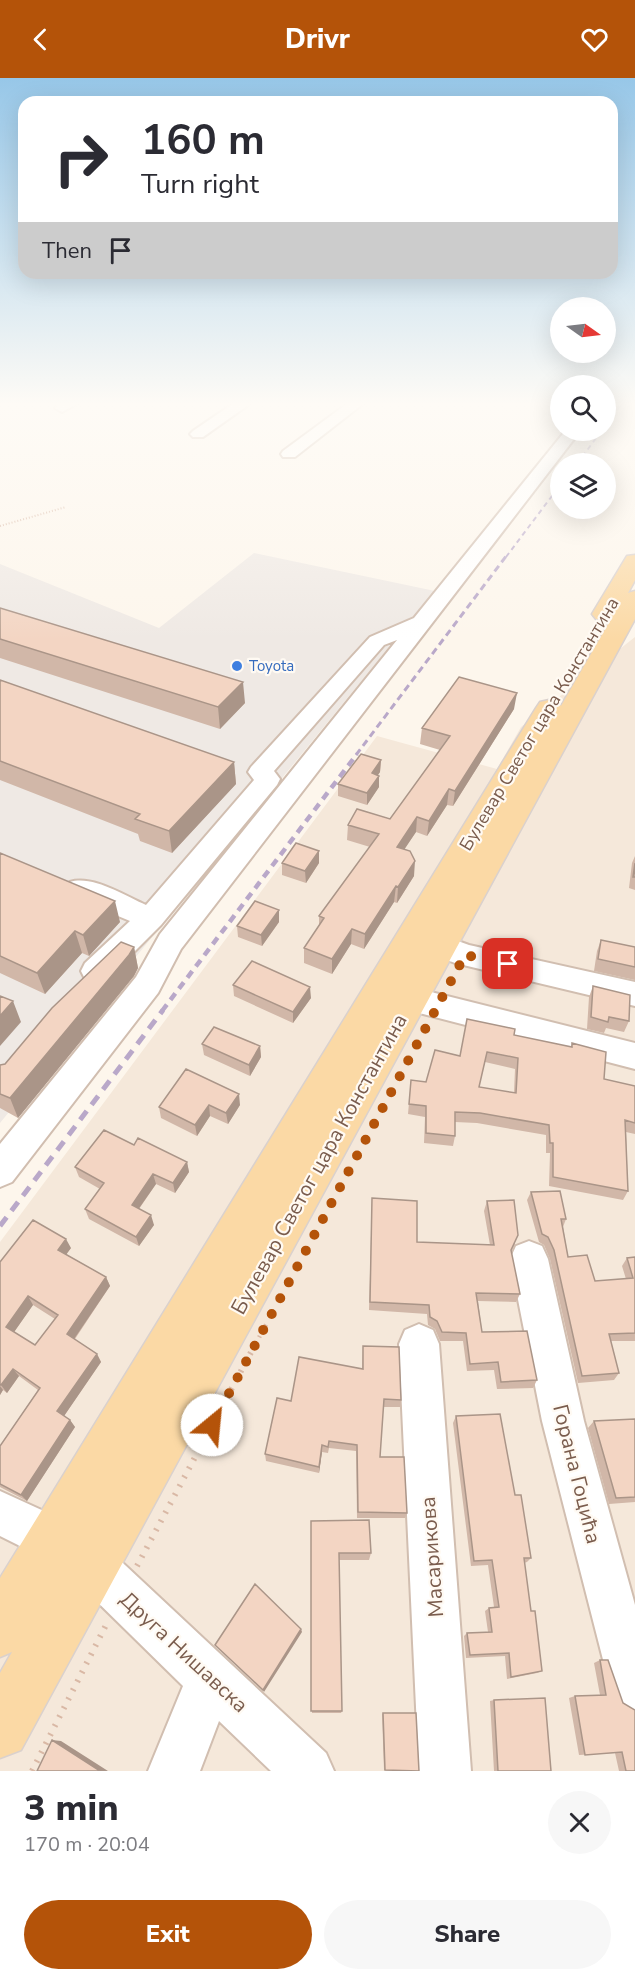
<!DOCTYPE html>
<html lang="en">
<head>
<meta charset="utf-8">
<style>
  body { margin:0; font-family:"Nunito Sans",sans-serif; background:#f7f7f7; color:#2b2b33; height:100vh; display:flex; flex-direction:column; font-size:22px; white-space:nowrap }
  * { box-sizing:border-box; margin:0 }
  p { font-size:20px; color:#7c7c81 }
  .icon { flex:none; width:33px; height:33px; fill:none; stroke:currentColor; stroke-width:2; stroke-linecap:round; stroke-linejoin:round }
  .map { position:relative; height:1693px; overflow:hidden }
  .drawer { display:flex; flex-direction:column; background:#fff; flex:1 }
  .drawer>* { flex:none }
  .top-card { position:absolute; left:18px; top:18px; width:600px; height:183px; border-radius:18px; box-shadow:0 6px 24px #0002; background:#fff; color:#2b2b33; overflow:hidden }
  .needle { width:39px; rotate:104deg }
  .buttons { position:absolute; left:550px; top:219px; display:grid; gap:12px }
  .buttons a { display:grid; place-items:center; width:66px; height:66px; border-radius:50%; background:#fff; box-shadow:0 6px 24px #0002; font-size:30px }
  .pin { position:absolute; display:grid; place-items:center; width:51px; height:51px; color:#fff; margin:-26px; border-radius:12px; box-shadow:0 3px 9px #0006 }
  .me { position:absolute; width:66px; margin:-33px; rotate:28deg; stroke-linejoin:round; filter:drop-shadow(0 0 4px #0008) }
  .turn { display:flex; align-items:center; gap:21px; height:126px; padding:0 24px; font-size:27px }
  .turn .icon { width:78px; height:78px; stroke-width:2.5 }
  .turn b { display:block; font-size:42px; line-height:51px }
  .then { display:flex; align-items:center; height:57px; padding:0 24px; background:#0003; gap:12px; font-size:22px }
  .round { display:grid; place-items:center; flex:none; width:63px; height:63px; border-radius:32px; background:#f7f7f7 }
  .headline { display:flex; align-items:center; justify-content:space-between; height:102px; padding:0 24px }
  h1 { font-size:36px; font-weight:800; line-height:45px }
  .action { display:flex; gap:12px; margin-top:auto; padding:12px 24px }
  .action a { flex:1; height:69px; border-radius:36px; background:#b45309; color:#fff; font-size:24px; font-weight:800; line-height:69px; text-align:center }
  .action a+a { background:#f7f7f7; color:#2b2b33 }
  header { display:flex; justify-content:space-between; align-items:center; height:78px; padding:0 24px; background:#b45309; color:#fff; font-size:27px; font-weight:800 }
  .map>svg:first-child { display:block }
  .residential { fill:#f5e8da }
  .industrial { fill:#efe9e4 }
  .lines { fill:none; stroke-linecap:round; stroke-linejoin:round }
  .minor-casing { stroke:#d1beb0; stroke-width:4 }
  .major-casing { stroke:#dad1cd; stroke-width:3 }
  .path-far2 { stroke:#d9b8a5; stroke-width:2; stroke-dasharray:1 2; stroke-linecap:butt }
  .path-far1 { stroke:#d9b8a5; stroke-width:4.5; stroke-dasharray:1.5 5; stroke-linecap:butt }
  .path { stroke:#d9b8a5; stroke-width:6; stroke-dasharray:2 8; stroke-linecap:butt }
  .minor { fill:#fff; fill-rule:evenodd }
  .major { fill:#fbd9a5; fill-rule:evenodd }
  .rail-far3 { stroke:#b9a8c9; stroke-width:2; stroke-dasharray:5 4; stroke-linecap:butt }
  .rail-far2 { stroke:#b9a8c9; stroke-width:3; stroke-dasharray:7 4.5; stroke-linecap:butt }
  .rail-far1 { stroke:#b9a8c9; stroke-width:4.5; stroke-dasharray:8 6; stroke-linecap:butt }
  .rail { stroke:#b9a8c9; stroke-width:5; stroke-dasharray:11 8; stroke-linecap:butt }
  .wall { fill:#d1b7a8; fill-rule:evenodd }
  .shaded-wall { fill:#aa9588 }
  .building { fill:#f3d5c3; stroke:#aa9588; stroke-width:1.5; fill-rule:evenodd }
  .route { stroke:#b45309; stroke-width:10; stroke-dasharray:0 18 }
  .shop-dot { fill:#3f7fe0; stroke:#fffaf3; stroke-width:2 }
  .labels { text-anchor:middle; stroke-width:4.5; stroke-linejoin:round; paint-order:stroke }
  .far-shop-label { font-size:15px; fill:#366cbe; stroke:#fffaf3; text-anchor:start }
  .street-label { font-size:18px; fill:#7a5c4d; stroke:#fffaf3 }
  .near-street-label { font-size:21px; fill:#7a5c4d; stroke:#fffaf3 }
</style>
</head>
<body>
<header><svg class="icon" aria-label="back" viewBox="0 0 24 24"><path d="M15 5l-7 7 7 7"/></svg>Drivr<svg class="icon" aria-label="heart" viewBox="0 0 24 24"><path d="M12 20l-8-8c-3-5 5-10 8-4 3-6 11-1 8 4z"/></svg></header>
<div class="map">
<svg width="635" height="1693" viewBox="0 0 635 1693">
  <rect width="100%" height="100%" fill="#fdf6ec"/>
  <path class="residential" d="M 635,559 L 635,1693 L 0,1693 L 0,1164 L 377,658 L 497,691 L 521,649 Z"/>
  <path class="industrial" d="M 254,475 L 435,513 L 0,1045 L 0,486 L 159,550 Z"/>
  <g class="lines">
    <defs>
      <path id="minor" d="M 60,325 L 78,325 L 62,334 L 55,330 Z
        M 234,325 L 251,325 L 203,359 L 193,359 L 190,356 L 193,353 Z
        M 348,325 L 364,325 L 295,379 L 283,379 L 281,376 L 283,373 Z
        M 566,352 L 581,352 L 181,871 L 158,915 L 12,1104 L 0,1109 L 0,1066 L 136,899 L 160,856 L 397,562 L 384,567 L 274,693 L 280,701 L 277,707 L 161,847 L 107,901 L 96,905 L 85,901 L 81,893 L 85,885 L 130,843 L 70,818 L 66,811 L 70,804 C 93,797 125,818 146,827 L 254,702 L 248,694 L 251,689 L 370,559 L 414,540 Z
        M 441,857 L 469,867 L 635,904 L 635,928 L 455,885 L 431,876 L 426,868 L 431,860 Z
        M 411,909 L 635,965 L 635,991 L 400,930 L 396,921 L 400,912 Z
        M 529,1163 L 542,1168 L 548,1181 L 584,1343 L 635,1527 L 635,1634 L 618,1626 L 610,1609 L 542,1343 L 510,1181 L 516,1168 Z
        M 419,1246 L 433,1252 L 439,1266 L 471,1693 L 419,1693 L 399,1266 L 405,1252 Z
        M 0,1413 L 70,1445 L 110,1473 L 326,1675 L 334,1693 L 271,1693 L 219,1643 L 200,1693 L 148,1693 L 183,1608 L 78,1505 L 38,1477 L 0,1458 Z"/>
      <path id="major" d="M 635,477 L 635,502 L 628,515 L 635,513 L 635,541 L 21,1672 L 0,1680 L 0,1595 L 12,1574 L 0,1579 L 0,1500 L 536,630 L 540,624 L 549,622 L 558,624 L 561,628 L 611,541 L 596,541 L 592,536 L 627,478 Z"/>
    </defs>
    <use href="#minor" class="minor-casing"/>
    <use href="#major" class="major-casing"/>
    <path class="path-far2" d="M 0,448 L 66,429"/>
    <path class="path-far1" d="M 256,1265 L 268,1243"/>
    <path class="path" d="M 137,1488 L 257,1263
      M 32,1693 L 107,1545"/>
    <use href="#minor" class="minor"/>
    <use href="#major" class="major"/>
    <path class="rail-far3" d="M 606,347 L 622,325
      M 577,386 L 602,352
      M 506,479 L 561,406"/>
    <path class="rail-far2" d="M 356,677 L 507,477"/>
    <path class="rail-far1" d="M 162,933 L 357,676"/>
    <path class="rail" d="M 0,1148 L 163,932"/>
  </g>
  <path class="wall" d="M 0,530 L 245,625 L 220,651 L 0,580 Z
    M 0,602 L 234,684 L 236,706 L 172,775 L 140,763 L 138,756 L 0,702 Z
    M 514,631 L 453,728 L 447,727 L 427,758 L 416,754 L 404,771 L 414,798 L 397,825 L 394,824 L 364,871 L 351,866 L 332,896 L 304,885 L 304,870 L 319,848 L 319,838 L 370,769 L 347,762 L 348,747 L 390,741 L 440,672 L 420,666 L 422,650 Z
    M 381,682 L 380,694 L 378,697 L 379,709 L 367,727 L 338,718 L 338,706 Z
    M 0,775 L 120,844 L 89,878 L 82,875 L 45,916 L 0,895 Z
    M 635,778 L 635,812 L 629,810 L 632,785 Z
    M 282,785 L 319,785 L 306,805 L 282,797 Z
    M 279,844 L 262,868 L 238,859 L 237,848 Z
    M 601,862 L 635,869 L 635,902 L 594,893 L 597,873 Z
    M 134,869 L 138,890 L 134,898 L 18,1040 L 0,1030 L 0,987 L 5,986 Z
    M 233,907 L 311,920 L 293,945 L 234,918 Z
    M 593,908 L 629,943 L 624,954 L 606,950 L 604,955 L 587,951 L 589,919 Z
    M 514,957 L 571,969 L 572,965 L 604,1001 L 635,1008 L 635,1056 L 626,1054 L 628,1113 L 623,1122 L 549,1108 L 550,1075 L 546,1075 L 546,1057 L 477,1045 L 455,1044 L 455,1058 L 453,1068 L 424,1065 L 425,1039 L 408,1036 L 411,1002 L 426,1004 L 460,978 ZM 485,984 L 515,991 L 514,1015 L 479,1009 Z
    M 202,966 L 260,968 L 261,979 L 250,998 L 204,977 Z
    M 186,991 L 240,1027 L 228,1046 L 210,1038 L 197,1058 L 161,1040 L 159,1029 Z
    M 134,1067 L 187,1084 L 189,1094 L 175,1115 L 156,1106 L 139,1131 L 154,1147 L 139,1168 L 89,1141 L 85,1131 L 100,1111 L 79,1099 L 75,1089 Z
    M 531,1114 L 566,1141 L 563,1149 L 568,1179 L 595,1203 L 626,1201 L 622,1188 L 627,1180 L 635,1179 L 635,1263 L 611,1263 L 619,1295 L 614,1302 L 578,1305 L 550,1181 L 544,1167 L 539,1164 L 527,1122 Z
    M 372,1120 L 417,1164 L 490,1167 L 484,1133 L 487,1123 L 515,1166 L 511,1174 L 520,1216 L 516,1224 L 478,1223 L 482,1254 L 537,1302 L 533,1310 L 497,1311 L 494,1292 L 467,1293 L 463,1263 L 440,1263 L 435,1251 L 428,1247 L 427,1236 L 369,1232 Z
    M 71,1170 L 66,1176 L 106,1199 L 110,1208 L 75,1261 L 97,1276 L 101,1284 L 64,1338 L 70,1342 L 75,1349 L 27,1423 L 0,1409 L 0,1368 L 38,1312 L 19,1298 L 7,1315 L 3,1312 L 0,1317 L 0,1184 ZM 33,1227 L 55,1241 L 35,1267 L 14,1254 Z
    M 363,1268 L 401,1322 L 400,1329 L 383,1329 L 380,1379 L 407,1435 L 405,1440 L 357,1440 L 356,1373 L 329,1370 L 328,1375 L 322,1374 L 319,1395 L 266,1383 L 265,1376 L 291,1323 L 362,1291 Z
    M 456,1338 L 515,1417 L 531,1480 L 527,1484 L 524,1485 L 531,1533 L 542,1593 L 537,1595 L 507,1601 L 505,1578 L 466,1580 L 464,1558 L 467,1555 L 488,1554 L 485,1533 L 489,1530 L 494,1529 L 488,1487 L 471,1488 L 453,1345 Z
    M 635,1341 L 635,1424 L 609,1426 L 588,1350 L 594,1343 Z
    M 311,1443 L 371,1475 L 369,1482 L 339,1482 L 342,1633 L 341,1635 L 312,1635 Z
    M 600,1582 L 635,1693 L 619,1693 L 615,1675 L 579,1677 L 569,1620 L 575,1618 L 600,1617 L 594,1585 Z
    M 494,1622 L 551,1693 L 494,1693 L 490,1623 Z
    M 383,1635 L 419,1693 L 384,1692 L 382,1636 Z"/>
  <path class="shaded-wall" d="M 243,604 L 245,625 L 220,651 L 218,629 Z
    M 517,615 L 514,631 L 453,728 L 455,713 Z
    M 381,682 L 380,694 L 371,707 L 372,695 Z
    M 234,684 L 236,706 L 172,775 L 169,753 Z
    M 379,698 L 379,709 L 367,727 L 367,715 Z
    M 449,711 L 447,727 L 427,758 L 429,743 Z
    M 417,739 L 416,754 L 396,784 L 397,769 Z
    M 319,773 L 319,785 L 306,805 L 305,793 Z
    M 415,783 L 414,798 L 397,825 L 398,809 Z
    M 396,808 L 394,824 L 364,871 L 365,856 Z
    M 115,823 L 120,844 L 89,878 L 83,857 Z
    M 279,832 L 279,844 L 262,868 L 261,857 Z
    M 352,851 L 351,866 L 332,896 L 332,881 Z
    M 75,853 L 82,875 L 45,916 L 37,895 Z
    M 134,869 L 138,890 L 134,898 L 18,1040 L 10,1020 Z
    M 310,909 L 311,920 L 293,945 L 293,934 Z
    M 13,923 L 21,944 L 0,968 L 0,938 Z
    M 260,968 L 261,979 L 250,998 L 249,987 Z
    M 239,1016 L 240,1027 L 228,1046 L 226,1035 Z
    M 209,1027 L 210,1038 L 197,1058 L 195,1047 Z
    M 187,1084 L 189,1094 L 175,1115 L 173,1105 Z
    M 153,1096 L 156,1106 L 135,1136 L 132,1127 Z
    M 151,1137 L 154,1147 L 139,1168 L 136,1159 Z
    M 66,1161 L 71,1170 L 63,1181 L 58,1172 Z
    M 106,1199 L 110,1208 L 72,1264 L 67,1256 Z
    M 28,1218 L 33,1227 L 12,1257 L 6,1249 Z
    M 97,1276 L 101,1284 L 62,1341 L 57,1333 Z
    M 13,1291 L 19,1298 L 7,1315 L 1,1307 Z
    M 0,1308 L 3,1312 L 0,1317 Z
    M 70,1342 L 75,1349 L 27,1423 L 21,1417 Z
    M 322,1367 L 322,1374 L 319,1395 L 319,1389 Z
    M 301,1551 L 302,1554 L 264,1614 L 263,1612 Z
    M 52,1662 L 61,1663 L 108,1693 L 100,1693 Z"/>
  <path class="building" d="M 0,530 L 243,604 L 218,629 L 0,561 Z
    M 459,599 L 517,615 L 455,713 L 449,711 L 429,743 L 417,739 L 397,769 L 410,773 L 415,783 L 398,809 L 396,808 L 365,856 L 352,851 L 332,881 L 304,870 L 324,840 L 319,838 L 379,756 L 348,747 L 357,731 L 390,741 L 450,658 L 422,650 Z
    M 0,602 L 234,684 L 169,753 L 135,741 L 140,736 L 0,683 Z
    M 361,676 L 381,682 L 372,695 L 379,698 L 367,715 L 338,706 Z
    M 296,765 L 319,773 L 305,793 L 282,785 Z
    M 0,775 L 115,823 L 83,857 L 75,853 L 37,895 L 0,878 Z
    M 635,785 L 635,799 L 633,799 Z
    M 255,823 L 279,832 L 261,857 L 237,848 Z
    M 601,862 L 635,869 L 635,889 L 598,881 Z
    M 121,864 L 134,869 L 129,877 L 10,1020 L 0,1016 L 0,987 L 5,986 L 52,930 Z
    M 252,883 L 310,909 L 293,934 L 233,907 Z
    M 593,908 L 630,917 L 629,943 L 609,939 L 608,944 L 591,939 Z
    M 0,918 L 13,923 L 0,938 Z
    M 467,941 L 515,951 L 514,957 L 572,969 L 572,965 L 606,974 L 604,1001 L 635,1008 L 635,1045 L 625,1042 L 628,1113 L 553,1099 L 553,1065 L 550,1065 L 549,1047 L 480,1035 L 455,1034 L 455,1058 L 426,1055 L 426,1028 L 409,1026 L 411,1002 L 426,1004 L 435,972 L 460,978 ZM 487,974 L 518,980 L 516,1015 L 479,1009 Z
    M 214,949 L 260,968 L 249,987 L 202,966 Z
    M 186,991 L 239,1016 L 226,1035 L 209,1027 L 195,1047 L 159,1029 Z
    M 104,1052 L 134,1067 L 138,1060 L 187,1084 L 173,1105 L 153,1096 L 132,1127 L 151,1137 L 136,1159 L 85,1131 L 104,1105 L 75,1089 Z
    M 560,1113 L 566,1141 L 561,1141 L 568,1179 L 587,1177 L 595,1203 L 633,1200 L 627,1180 L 635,1179 L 635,1255 L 609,1256 L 619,1295 L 582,1298 L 554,1172 L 548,1159 L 542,1156 L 531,1114 Z
    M 372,1120 L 417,1123 L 417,1164 L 494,1167 L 487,1123 L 514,1122 L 518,1157 L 511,1172 L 520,1216 L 476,1215 L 482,1254 L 527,1253 L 537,1302 L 501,1304 L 498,1284 L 470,1286 L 466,1255 L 442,1254 L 437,1243 L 430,1239 L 429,1227 L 370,1224 Z
    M 33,1142 L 66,1161 L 58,1172 L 106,1199 L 67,1256 L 97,1276 L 57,1333 L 70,1342 L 21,1417 L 0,1406 L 0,1368 L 40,1310 L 13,1291 L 1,1307 L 0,1307 L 0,1184 ZM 28,1218 L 58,1237 L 35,1267 L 6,1249 Z
    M 363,1268 L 399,1269 L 401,1322 L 384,1321 L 380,1379 L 404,1379 L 407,1435 L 358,1434 L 357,1367 L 329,1363 L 328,1369 L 322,1367 L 319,1389 L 265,1376 L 277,1320 L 291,1323 L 299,1279 L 363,1291 Z
    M 500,1336 L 515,1417 L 521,1417 L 531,1480 L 524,1480 L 531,1533 L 535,1533 L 542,1593 L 511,1599 L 509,1575 L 470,1577 L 467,1555 L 492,1554 L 489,1530 L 499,1529 L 492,1482 L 474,1483 L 456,1338 Z
    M 635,1341 L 635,1419 L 616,1420 L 594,1343 Z
    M 369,1442 L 371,1475 L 339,1475 L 342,1633 L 311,1633 L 311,1443 Z
    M 255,1506 L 301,1551 L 263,1612 L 215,1567 Z
    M 600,1582 L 608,1582 L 623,1625 L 635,1632 L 635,1693 L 626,1693 L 622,1674 L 585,1677 L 575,1618 L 606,1617 Z
    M 545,1620 L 551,1693 L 498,1693 L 494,1622 Z
    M 383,1635 L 416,1635 L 419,1693 L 385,1692 Z
    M 52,1662 L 100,1693 L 37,1693 Z"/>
  <linearGradient id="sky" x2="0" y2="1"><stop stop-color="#97c7e8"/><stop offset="0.58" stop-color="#fefbf6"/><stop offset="1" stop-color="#fefbf6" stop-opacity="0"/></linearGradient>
  <rect width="635" height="562" fill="url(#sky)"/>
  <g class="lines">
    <path class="route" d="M 212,1347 L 465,877 L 508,886"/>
  </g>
  <circle class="shop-dot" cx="237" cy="588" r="6"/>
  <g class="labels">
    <g class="far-shop-label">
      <text x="249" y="593">Toyota</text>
    </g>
    <g class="street-label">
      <text transform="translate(539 646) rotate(-59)" y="6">Булевар Светог цара Константина</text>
    </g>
    <g class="near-street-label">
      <text transform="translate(319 1086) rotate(-61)" y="7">Булевар Светог цара Константина</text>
      <text transform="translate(577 1396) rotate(76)" y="7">Горана Гоцића</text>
      <text transform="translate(432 1479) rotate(-94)" y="7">Масарикова</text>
      <text transform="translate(184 1574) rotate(43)" y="7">Друга Нишавска</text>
    </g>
  </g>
</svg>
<div class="buttons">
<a><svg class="needle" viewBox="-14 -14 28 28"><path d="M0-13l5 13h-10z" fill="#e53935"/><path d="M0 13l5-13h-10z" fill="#7c7c81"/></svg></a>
<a><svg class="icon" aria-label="search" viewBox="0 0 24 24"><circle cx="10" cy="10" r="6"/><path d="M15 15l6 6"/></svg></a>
<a><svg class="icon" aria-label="layers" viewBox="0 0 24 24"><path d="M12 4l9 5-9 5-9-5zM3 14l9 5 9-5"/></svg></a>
</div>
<div class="pin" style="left:508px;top:886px;background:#d93025"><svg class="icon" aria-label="arrive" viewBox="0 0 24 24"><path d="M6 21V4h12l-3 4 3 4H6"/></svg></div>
<svg class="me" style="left:212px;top:1347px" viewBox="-20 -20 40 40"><circle r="19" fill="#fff"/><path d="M0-13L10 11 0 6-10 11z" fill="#b45309"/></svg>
<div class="top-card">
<div class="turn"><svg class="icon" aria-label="right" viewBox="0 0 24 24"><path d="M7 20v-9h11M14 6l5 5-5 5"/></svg><div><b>160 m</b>Turn right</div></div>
<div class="then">Then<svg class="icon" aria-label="arrive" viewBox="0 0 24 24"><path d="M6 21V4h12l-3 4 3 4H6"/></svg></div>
</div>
</div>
<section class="drawer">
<div class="headline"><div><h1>3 min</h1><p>170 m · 20:04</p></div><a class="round"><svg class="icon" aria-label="close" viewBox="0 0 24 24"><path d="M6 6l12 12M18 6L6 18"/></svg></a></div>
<div class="action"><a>Exit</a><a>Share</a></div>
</section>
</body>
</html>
